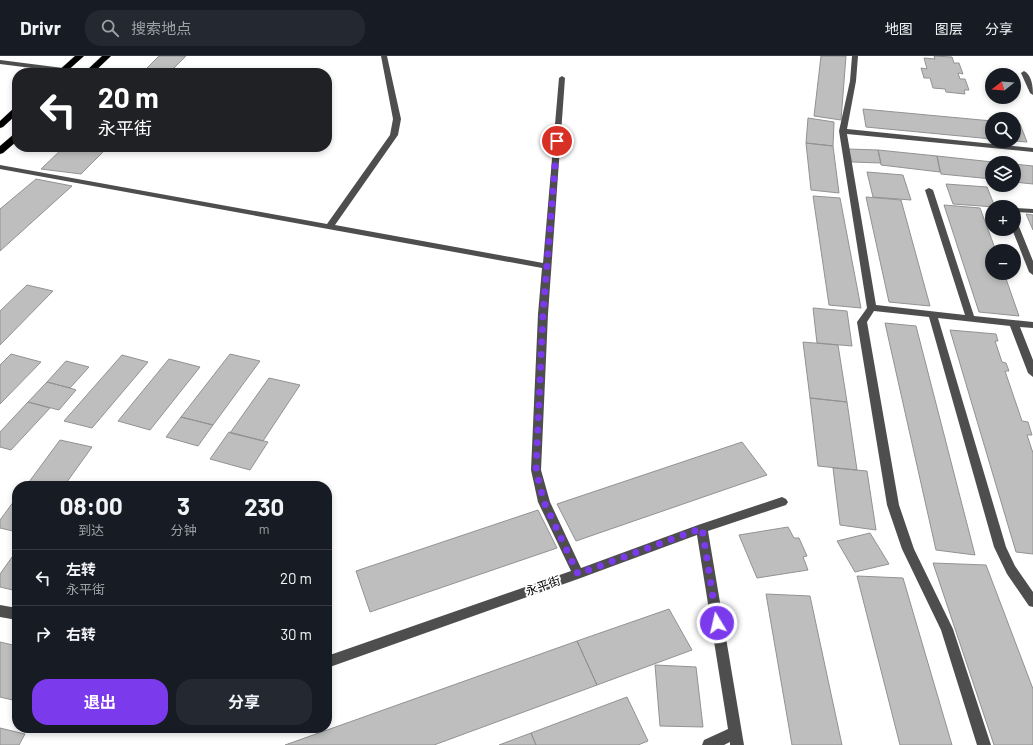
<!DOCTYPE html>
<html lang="zh">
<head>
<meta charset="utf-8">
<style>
  body { margin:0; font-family:Barlow,"Noto Sans SC",sans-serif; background:#242831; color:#f1f3f6; height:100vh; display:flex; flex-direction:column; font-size:15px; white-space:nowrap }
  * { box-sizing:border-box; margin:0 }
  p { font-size:13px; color:#9ea1a6 }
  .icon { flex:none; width:22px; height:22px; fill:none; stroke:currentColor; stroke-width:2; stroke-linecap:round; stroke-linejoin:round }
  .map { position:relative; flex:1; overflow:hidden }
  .details { position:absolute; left:12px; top:425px; width:320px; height:252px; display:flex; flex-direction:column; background:#171b24; border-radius:16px; box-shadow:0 2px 6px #0003 }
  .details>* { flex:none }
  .guide { position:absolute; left:12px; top:12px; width:320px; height:84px; border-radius:16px; box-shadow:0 2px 6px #0003; background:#202124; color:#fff; overflow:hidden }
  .needle { width:26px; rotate:253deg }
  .tools { position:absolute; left:985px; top:12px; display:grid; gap:8px }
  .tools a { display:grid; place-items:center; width:36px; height:36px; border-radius:50%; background:#171b24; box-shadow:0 2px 6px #0003; font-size:20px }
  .pin { position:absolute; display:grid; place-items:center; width:34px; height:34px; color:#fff; margin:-17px; border:2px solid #fff; border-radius:50%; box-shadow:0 1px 4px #0007 }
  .me { position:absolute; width:44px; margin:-22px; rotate:351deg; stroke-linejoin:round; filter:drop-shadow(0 0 3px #0008) }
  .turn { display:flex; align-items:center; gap:14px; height:84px; padding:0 20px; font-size:18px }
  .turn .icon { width:52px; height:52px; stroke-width:2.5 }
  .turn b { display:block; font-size:28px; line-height:34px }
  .eta { display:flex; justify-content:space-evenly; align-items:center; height:68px; text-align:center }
  .eta b { font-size:24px; font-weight:700; line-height:28px }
  .cta { display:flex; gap:8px; margin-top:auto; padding:8px 20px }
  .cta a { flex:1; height:46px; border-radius:16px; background:#7c3aed; color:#fff; font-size:16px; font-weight:700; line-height:46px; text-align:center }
  .cta a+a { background:#242831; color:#f1f3f6 }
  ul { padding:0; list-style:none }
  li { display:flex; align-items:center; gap:12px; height:56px; padding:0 20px; border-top:1px solid #363941 }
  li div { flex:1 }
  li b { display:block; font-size:15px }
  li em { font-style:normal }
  header { display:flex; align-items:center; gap:24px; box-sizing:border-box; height:56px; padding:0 20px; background:#171b24; border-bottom:1px solid #363941 }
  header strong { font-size:19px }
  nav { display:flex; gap:22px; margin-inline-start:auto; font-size:14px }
  .search { width:280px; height:36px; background:#242831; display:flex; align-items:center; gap:10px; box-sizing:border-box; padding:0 14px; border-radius:16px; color:#9ea1a6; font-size:15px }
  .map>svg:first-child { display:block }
  .building { fill:#bebebe; stroke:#929292 }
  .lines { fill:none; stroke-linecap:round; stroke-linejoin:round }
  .highway-casing { stroke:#dbdbdb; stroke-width:1 }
  .minor { fill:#4e4e4e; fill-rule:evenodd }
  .highway { fill:#000; fill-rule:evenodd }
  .route { stroke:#7c3aed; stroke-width:7; stroke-dasharray:0 12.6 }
  .labels { text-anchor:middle; stroke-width:3.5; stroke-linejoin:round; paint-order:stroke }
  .street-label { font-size:12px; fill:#000; stroke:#fff }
</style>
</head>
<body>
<header>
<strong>Drivr</strong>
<div class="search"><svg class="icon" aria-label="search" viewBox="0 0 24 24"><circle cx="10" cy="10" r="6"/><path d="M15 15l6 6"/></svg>搜索地点</div>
<nav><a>地图</a><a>图层</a><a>分享</a></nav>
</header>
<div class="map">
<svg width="1033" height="689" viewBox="0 0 1033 689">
  <rect width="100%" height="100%" fill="#fff"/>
  <path class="building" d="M 159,0 L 186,0 L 169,17 L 142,17 Z
    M 821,0 L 846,0 L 841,64 L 814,60 Z
    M 934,0 L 952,1 L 954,7 L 959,7 L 963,18 L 958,17 L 960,23 L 965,23 L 969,34 L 964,34 L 965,38 L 946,36 L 945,33 L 933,32 L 930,22 L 924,22 L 921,12 L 927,13 L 924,2 L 935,3 Z
    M 863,53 L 992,65 L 992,83 L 866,71 Z
    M 808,62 L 834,66 L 833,90 L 806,87 Z
    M 1014,67 L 1020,68 L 1027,86 L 1014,85 Z
    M 806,87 L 833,90 L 839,137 L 811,134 Z
    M 64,91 L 108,91 L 81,118 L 41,113 Z
    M 848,93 L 878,94 L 881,107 L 852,106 Z
    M 878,94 L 937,100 L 940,116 L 881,109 Z
    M 937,100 L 1002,107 L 992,107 L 992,123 L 941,118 Z
    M 1014,108 L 1033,110 L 1033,128 L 1014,126 Z
    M 867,116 L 903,119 L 911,144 L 873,141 Z
    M 36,123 L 72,130 L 0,195 L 0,153 Z
    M 946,128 L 987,131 L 995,151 L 953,148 Z
    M 813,140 L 840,142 L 861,252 L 829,249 Z
    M 866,141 L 901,144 L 930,250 L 889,246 Z
    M 944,149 L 980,152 L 996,195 L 992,195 L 992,217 L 1004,217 L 1019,260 L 979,256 Z
    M 1026,158 L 1033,159 L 1033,174 Z
    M 27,229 L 53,235 L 0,289 L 0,255 Z
    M 813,252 L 847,255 L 852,290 L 817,287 Z
    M 885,267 L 916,270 L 975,499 L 936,494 Z
    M 950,274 L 996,278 L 998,285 L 995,285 L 1002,306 L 1006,307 L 1009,315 L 1005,315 L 1022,365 L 1028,366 L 1032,379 L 1027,379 L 1033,397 L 1033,498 L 1016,496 Z
    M 803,286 L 838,289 L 847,346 L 810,342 Z
    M 11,298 L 41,306 L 0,348 L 0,309 Z
    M 230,298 L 260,305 L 213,369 L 181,361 Z
    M 122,299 L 148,306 L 92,372 L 64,365 Z
    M 169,303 L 200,311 L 150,374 L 118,365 Z
    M 66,305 L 89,311 L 70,332 L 47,326 Z
    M 269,322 L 300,329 L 263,385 L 230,377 Z
    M 47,326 L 70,332 L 76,334 L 59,354 L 28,346 Z
    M 810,342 L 847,346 L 857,414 L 818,410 Z
    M 28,346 L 50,352 L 11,394 L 0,391 L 0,376 Z
    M 181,361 L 213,369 L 198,390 L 166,381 Z
    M 229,376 L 268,386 L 250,414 L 210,403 Z
    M 60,384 L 92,391 L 64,430 L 26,430 Z
    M 742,386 L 767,419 L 576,485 L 557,448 Z
    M 833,412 L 867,415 L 876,474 L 840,469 Z
    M 17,441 L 17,476 L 0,472 L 0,464 Z
    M 538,454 L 557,492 L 370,556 L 356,515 Z
    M 788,471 L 794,482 L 799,482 L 807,500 L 803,501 L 808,514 L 757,522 L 739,479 Z
    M 870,477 L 889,508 L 855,516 L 837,485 Z
    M 17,494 L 17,535 L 0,531 L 0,518 Z
    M 933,507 L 986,509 L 1033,633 L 1033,689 L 994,689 Z
    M 857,520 L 903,522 L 952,689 L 900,689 Z
    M 766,538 L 810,540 L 842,689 L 792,689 Z
    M 669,553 L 692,594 L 597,629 L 577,585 Z
    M 577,585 L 597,629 L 434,689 L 285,689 Z
    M 0,586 L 17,590 L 17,645 L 0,641 Z
    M 655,609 L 696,611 L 703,671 L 660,670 Z
    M 627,641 L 648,685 L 638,689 L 536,689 L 531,677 Z
    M 0,672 L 25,678 L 19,689 L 0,689 Z
    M 531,677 L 536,689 L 499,689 Z"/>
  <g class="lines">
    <defs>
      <path id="highway" d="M 75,0 L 84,0 L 65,17 L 56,17 Z
        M 102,0 L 111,0 L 93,17 L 84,17 Z
        M 17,51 L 17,58 L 3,71 L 0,72 L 0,65 L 14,52 Z
        M 17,77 L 17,85 L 3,97 L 0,98 L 0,90 L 14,78 Z"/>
    </defs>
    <use href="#highway" class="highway-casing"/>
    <path class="minor" d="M 381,0 L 387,0 L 401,63 L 398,79 L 335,169 L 543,207 L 559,22 L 562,20 L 565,22 L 548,258 L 541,414 L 550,446 L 581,512 L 698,469 L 782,441 L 786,443 L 788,446 L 786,449 L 708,475 L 744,689 L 730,689 L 730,686 L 724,689 L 702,689 L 704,684 L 728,673 L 697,479 L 578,523 L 327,612 L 327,600 L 571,515 L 538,446 L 531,414 L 538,258 L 542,212 L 0,113 L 0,109 L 327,168 L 390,79 L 393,63 Z
      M 852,0 L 858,0 L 856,25 L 847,73 L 1033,92 L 1033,96 L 847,78 L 876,249 L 965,259 L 925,134 L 929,132 L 933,134 L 974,260 L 1033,266 L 1033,272 L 1020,271 L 1033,304 L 1033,321 L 1028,317 L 1010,270 L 938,262 L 1006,491 L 1015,510 L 1033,536 L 1033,551 L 1029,550 L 1007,518 L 994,491 L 929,261 L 874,255 L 867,266 L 899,449 L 914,493 L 953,573 L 991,689 L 977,689 L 941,574 L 902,493 L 887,449 L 857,266 L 867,252 L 839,75 L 850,25 Z
      M 0,4 L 63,12 L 66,14 L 63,16 L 0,8 Z
      M 1024,15 C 1032,19 1033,31 1033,39 L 1030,37 L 1021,17 Z
      M 1014,152 L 1033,153 L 1033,157 L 1014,156 Z
      M 1014,166 L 1018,168 L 1033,205 L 1033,219 L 1029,216 L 1012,173 L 1014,173 Z
      M 0,549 L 17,552 L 17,564 L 0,561 Z"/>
    <use href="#highway" class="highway"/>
  </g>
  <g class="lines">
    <path class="route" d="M 557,85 L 543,258 L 536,414 L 544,446 L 578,518 L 702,472 L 717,567"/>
  </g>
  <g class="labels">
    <g class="street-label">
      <text transform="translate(543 530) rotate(-19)" y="4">永平街</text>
    </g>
  </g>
</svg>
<div class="tools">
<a><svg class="needle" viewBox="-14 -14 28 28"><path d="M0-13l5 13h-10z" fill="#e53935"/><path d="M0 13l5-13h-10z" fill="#9ea1a6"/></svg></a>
<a><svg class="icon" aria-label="search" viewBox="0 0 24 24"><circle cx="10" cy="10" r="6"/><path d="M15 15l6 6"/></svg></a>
<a><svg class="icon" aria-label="layers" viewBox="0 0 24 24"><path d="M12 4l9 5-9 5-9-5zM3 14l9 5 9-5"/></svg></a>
<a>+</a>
<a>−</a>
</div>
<div class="pin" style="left:557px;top:85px;background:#d93025"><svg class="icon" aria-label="arrive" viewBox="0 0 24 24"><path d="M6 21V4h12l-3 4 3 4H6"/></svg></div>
<svg class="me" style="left:717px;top:567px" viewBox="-20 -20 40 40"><circle r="17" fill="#7c3aed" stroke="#fff" stroke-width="3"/><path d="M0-11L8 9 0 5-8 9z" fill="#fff"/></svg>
<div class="guide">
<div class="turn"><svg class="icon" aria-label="left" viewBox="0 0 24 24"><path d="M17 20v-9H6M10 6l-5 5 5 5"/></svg><div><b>20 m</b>永平街</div></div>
</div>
<section class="details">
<div class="eta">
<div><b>08:00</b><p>到达</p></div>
<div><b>3</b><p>分钟</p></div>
<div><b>230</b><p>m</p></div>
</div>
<ul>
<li><svg class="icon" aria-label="left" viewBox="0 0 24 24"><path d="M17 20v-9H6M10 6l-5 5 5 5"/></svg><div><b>左转</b><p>永平街</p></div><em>20 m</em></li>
<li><svg class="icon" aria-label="right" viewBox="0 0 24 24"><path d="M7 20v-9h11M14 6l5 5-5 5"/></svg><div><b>右转</b></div><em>30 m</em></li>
</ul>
<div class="cta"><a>退出</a><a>分享</a></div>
</section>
</div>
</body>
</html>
